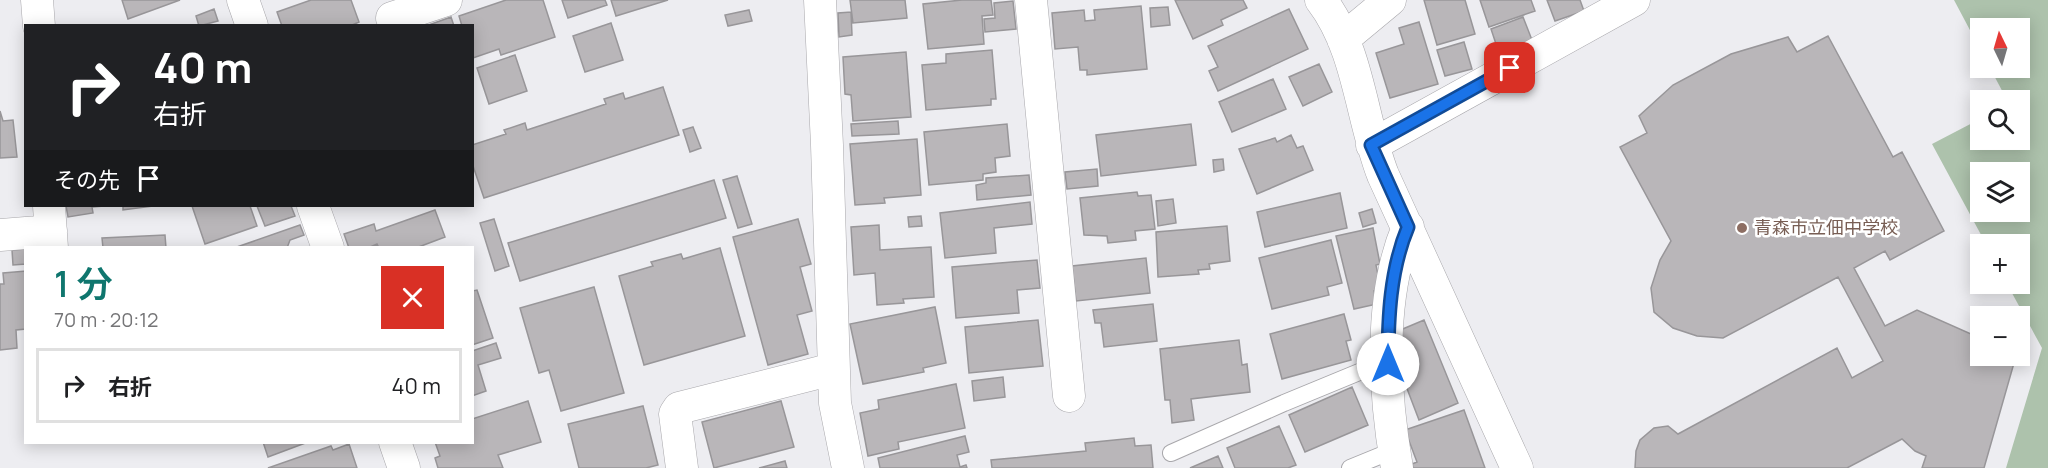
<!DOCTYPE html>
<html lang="ja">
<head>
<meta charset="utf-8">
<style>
  body { margin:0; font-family:Manrope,"Noto Sans JP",sans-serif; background:#f2f2f2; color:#202124; height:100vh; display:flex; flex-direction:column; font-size:22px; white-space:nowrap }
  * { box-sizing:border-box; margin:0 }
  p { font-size:20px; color:#757577 }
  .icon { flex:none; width:33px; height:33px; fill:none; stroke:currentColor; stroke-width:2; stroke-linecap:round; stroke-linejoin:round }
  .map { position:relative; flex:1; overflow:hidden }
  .sheet { position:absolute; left:24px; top:246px; width:450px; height:198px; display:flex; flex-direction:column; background:#fff; border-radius:0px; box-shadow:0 3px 15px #0003 }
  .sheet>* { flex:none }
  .hud { position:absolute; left:24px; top:24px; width:450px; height:183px; border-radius:0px; box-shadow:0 3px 15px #0003; background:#202124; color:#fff; overflow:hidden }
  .needle { width:39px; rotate:355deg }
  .buttons { position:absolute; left:1970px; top:18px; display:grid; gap:12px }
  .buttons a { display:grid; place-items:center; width:60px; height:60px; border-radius:0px; background:#fff; box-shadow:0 3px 15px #0003; font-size:30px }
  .pin { position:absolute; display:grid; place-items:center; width:51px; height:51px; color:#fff; margin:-26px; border-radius:12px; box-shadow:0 3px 9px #0006 }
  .me { position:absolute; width:66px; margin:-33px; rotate:0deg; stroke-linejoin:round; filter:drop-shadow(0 0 4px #0008) }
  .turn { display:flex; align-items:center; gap:21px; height:126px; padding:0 30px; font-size:27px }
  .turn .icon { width:78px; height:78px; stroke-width:2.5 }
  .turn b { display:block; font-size:42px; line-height:51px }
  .then { display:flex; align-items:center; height:57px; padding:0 30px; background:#0003; gap:12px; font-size:22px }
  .round { display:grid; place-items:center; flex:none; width:63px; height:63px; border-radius:0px; background:#f2f2f2 }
  .headline { display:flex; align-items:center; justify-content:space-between; height:102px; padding:0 30px }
  h1 { font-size:36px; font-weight:600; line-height:45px; color:#0f766e }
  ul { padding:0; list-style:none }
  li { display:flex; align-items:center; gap:18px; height:75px; margin:0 12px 9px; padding:0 18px; border:3px solid #e0e0e0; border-radius:0px }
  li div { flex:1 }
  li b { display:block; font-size:22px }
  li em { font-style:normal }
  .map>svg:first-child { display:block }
  .green { fill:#adc2ac; fill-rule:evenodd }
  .building { fill:#b9b6b9; stroke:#989699; stroke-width:1.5 }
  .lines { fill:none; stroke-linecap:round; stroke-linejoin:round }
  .service-casing { stroke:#a8a7ab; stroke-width:18 }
  .minor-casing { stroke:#a8a7ab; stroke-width:33 }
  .service { stroke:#fff; stroke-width:16 }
  .minor { stroke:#fff; stroke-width:32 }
  .route-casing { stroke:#114b97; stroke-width:15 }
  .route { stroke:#1a73e8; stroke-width:10 }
  .education-dot { fill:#8d6e63; stroke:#fff; stroke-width:2 }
  .labels { text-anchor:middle; stroke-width:5; stroke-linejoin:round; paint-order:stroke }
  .education-label { font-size:18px; fill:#785e54; stroke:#fff; text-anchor:start }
</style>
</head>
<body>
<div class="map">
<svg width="2048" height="468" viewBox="0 0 2048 468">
  <rect width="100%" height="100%" fill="#ededf1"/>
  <path class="green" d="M 1954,0 L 2048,0 L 2048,468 L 2006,468 L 2042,348 L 2007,284 L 2019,284 L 2019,244 L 1986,244 L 1932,144 L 1980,119 L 1980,140 L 2019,140 L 2019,100 L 2007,100 L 1990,68 L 2019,68 L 2019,28 L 1980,28 L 1980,49 ZM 1980,172 L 2019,172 L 2019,212 L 1980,212 Z"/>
  <path class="building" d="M 122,0 L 180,0 L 128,19 Z
    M 311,0 L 351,0 L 359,22 L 350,26 L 282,26 L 277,12 Z
    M 506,0 L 543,0 L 555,37 L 501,55 L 499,49 L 473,58 L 472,26 L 462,26 L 459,16 Z
    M 562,0 L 605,0 L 607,5 L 568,18 Z
    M 611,0 L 668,0 L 616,16 Z
    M 850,0 L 905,0 L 907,18 L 853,23 Z
    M 962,0 L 991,0 L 993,15 L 982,16 L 984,44 L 928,49 L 923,4 Z
    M 1175,0 L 1243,0 L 1247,8 L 1221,20 L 1223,25 L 1193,39 Z
    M 1424,0 L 1465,0 L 1475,34 L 1437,45 Z
    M 1480,0 L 1531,0 L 1535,11 L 1489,27 Z
    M 1547,0 L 1580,0 L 1584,11 L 1555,21 Z
    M 1013,1 L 1016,29 L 985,32 L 984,19 L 995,18 L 994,3 Z
    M 1141,6 L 1147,69 L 1087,75 L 1087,70 L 1080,70 L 1078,47 L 1055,49 L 1052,13 L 1084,10 L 1085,21 L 1095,20 L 1094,10 Z
    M 1168,7 L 1170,25 L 1151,27 L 1150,8 Z
    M 214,9 L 218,21 L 199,26 L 196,16 Z
    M 1289,9 L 1308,49 L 1218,91 L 1209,71 L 1218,67 L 1208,46 Z
    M 749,10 L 752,21 L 728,26 L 725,15 Z
    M 851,12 L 852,35 L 839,37 L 838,13 Z
    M 451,17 L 454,26 L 426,26 Z
    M 1523,17 L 1532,40 L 1499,53 L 1491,29 Z
    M 1419,22 L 1438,84 L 1390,98 L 1376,53 L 1404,44 L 1399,28 Z
    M 611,23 L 623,60 L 585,72 L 573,36 Z
    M 1828,36 L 1893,157 L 1902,152 L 1944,231 L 1890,260 L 1885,251 L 1854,268 L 1885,326 L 1917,310 L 1980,338 L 1980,356 L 2016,356 L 1984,468 L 1922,468 L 1926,456 L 1915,451 L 1902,439 L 1847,468 L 1635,468 L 1636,451 L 1640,440 L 1654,428 L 1668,426 L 1678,434 L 1837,348 L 1852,378 L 1883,361 L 1838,277 L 1723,338 L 1697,336 L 1673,328 L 1654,312 L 1651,288 L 1660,260 L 1671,241 L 1620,147 L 1647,133 L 1639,116 L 1673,85 L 1731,54 L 1788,37 L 1797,52 Z
    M 1464,42 L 1472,69 L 1445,76 L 1437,50 Z
    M 992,50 L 996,99 L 991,99 L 991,105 L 926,110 L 922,65 L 946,63 L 946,54 Z
    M 906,52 L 911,117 L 853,121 L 851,95 L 845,94 L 843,57 Z
    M 515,55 L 527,91 L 489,104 L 477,68 Z
    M 1319,64 L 1332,92 L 1303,106 L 1289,77 Z
    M 1273,79 L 1286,109 L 1232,132 L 1219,102 Z
    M 663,87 L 679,135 L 484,198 L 472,163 L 472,145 L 506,134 L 504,130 L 525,123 L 527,130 L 606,104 L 604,99 L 623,93 L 625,99 Z
    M 0,111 L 3,121 L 13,120 L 17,157 L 0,158 Z
    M 898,121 L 899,134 L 852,136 L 851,124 Z
    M 1007,124 L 1010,156 L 995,158 L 996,172 L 983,174 L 983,180 L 929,185 L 924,132 Z
    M 1191,124 L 1196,165 L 1101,176 L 1096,135 Z
    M 693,127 L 701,148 L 690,152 L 683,130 Z
    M 1291,135 L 1297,148 L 1303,146 L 1313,170 L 1257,194 L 1239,149 L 1275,138 L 1277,142 Z
    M 917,139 L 921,195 L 884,198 L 885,203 L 855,205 L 850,144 Z
    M 1223,159 L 1224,170 L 1214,172 L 1213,160 Z
    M 1097,169 L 1098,186 L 1067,189 L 1065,172 Z
    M 1029,175 L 1031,195 L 977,200 L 976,185 L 986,183 L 986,178 Z
    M 737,176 L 752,224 L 738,228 L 723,180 Z
    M 714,180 L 726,218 L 520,281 L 508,243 Z
    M 1137,192 L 1138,196 L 1151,195 L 1155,229 L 1135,231 L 1136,240 L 1108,243 L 1107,236 L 1084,235 L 1080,198 Z
    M 1340,193 L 1347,228 L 1265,247 L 1257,212 Z
    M 1173,199 L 1176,223 L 1158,226 L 1156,201 Z
    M 1030,202 L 1032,224 L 994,228 L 996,253 L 945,258 L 940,213 Z
    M 66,206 L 104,206 L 92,207 L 93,213 L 68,217 Z
    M 123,206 L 153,206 L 123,210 Z
    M 192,206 L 250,206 L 257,226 L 205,244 Z
    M 257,206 L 291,206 L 295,216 L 265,226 Z
    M 1372,209 L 1376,223 L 1363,227 L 1359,213 Z
    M 435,210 L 445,237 L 416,248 L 379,248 L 377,244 L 368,248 L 349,248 L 344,234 L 374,224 L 376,231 Z
    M 921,216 L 922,226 L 909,227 L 908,217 Z
    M 494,219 L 509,266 L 495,271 L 480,223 Z
    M 798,219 L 811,264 L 800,267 L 812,311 L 797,315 L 808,354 L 768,365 L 733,237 Z
    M 300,225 L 304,235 L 290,240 L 287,248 L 234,248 Z
    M 879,225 L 880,250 L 931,247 L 934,297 L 903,299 L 904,303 L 877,305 L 875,273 L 854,275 L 851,227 Z
    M 1227,226 L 1230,261 L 1209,264 L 1210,269 L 1198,270 L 1199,274 L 1158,277 L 1156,232 Z
    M 1373,228 L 1380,264 L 1376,265 L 1381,290 L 1374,291 L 1377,304 L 1354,309 L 1336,236 Z
    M 165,235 L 166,248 L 103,248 L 102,238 Z
    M 1331,240 L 1342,283 L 1327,287 L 1329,295 L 1272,309 L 1259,258 Z
    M 720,248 L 745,336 L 644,365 L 619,276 L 653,266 L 651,262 L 681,254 L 683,259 Z
    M 26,249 L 26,264 L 13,265 L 12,250 Z
    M 1146,258 L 1150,293 L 1076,301 L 1072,266 Z
    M 1037,260 L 1040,288 L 1017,290 L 1019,313 L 956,318 L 952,267 Z
    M 26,271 L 26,329 L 16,330 L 17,348 L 0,350 L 0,284 L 4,284 L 3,273 Z
    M 594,287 L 624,393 L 561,411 L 549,370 L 539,373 L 520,308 Z
    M 477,290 L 493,338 L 472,345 L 472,291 Z
    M 1153,304 L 1157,341 L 1104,347 L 1101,323 L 1095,323 L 1093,310 Z
    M 935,307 L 946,363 L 923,368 L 924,372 L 863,384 L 850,324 Z
    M 1344,314 L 1351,340 L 1346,341 L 1351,360 L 1282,379 L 1270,334 Z
    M 1038,320 L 1043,366 L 969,373 L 965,327 Z
    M 1424,320 L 1458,403 L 1419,420 L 1403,378 L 1407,376 L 1401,361 L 1406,358 L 1400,346 L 1404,345 L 1398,331 Z
    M 1239,340 L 1242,365 L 1247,364 L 1250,392 L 1191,399 L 1194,420 L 1172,423 L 1170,400 L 1165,400 L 1160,349 Z
    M 496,343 L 501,358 L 478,365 L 486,391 L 472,396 L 472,351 Z
    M 1003,377 L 1005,397 L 974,401 L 972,381 Z
    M 956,384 L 965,428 L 898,442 L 899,449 L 868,456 L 860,413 L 879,409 L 878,400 Z
    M 1352,387 L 1368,425 L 1305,452 L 1289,415 Z
    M 528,401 L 541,442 L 498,455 L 503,468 L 438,468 L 435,458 L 440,456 L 435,442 L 472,442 L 472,419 Z
    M 781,401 L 794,447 L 714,468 L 702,422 Z
    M 643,406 L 658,465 L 646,468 L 579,468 L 568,424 Z
    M 1464,410 L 1485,468 L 1413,468 L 1412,464 L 1417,462 L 1405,430 Z
    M 1279,426 L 1296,465 L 1288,468 L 1235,468 L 1227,448 Z
    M 965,436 L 969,452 L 957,455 L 960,467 L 966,465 L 967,468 L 880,468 L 878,458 Z
    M 1134,438 L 1135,446 L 1151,445 L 1153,468 L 992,468 L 991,460 L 1086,451 L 1085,443 Z
    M 263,442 L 308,442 L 268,457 Z
    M 349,444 L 357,468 L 268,468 L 331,446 L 333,450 Z
    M 1218,456 L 1223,468 L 1190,468 Z
    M 785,461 L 787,468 L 759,468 Z"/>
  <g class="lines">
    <defs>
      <path id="service" d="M 1171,453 L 1284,403 L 1364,370 L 1388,364
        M 1350,468 L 1394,450"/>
      <path id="minor" d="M 37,0 L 39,26
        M 243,0 L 252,26
        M 820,0 L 827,145 L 835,403 L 848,468
        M 1031,0 L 1069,396
        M 1321,0 C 1359,49 1361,119 1383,175 L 1517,468
        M 392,18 L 446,0
        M 1343,39 L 1390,0
        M 1372,145 L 1634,0
        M 49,206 L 52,248
        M 313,206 L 328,248
        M 0,235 L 51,231
        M 395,442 L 404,468
        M 682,468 L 675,414 L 679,408 L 833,369
        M 1397,468 C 1384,394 1378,298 1408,227"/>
    </defs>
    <use href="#service" class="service-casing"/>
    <use href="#minor" class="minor-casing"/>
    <use href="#service" class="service"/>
    <use href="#minor" class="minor"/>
  </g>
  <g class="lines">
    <defs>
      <path id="route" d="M 1388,364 C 1388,318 1390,270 1408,227 L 1371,145 L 1510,68"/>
    </defs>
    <use href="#route" class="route-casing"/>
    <use href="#route" class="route"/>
  </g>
  <circle class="education-dot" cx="1742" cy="228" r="6"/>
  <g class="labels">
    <g class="education-label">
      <text x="1754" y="234">青森市立佃中学校</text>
    </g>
  </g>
</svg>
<div class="buttons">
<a><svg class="needle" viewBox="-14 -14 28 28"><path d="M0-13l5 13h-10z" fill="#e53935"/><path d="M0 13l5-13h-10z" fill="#757577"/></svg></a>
<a><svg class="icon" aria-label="search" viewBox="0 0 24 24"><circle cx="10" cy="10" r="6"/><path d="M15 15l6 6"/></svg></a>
<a><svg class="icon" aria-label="layers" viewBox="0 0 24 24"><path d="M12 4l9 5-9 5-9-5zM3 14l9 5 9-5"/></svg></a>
<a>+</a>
<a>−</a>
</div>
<div class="pin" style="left:1510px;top:68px;background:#d93025"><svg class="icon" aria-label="arrive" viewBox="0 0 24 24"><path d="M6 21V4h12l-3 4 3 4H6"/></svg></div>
<svg class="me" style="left:1388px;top:364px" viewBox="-20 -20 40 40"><circle r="19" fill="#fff"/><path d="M0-13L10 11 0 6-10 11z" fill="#1a73e8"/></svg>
<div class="hud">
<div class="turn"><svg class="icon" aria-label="right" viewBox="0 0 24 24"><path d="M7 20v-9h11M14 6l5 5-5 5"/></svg><div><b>40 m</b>右折</div></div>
<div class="then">その先<svg class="icon" aria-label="arrive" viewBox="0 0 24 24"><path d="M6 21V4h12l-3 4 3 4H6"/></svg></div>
</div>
<section class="sheet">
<div class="headline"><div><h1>1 分</h1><p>70 m · 20:12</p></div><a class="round" style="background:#d93025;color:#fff"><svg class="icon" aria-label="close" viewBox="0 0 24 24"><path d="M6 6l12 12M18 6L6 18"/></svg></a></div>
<ul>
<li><svg class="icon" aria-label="right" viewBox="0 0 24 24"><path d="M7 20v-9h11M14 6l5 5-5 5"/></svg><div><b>右折</b></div><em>40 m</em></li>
</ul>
</section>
</div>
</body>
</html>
